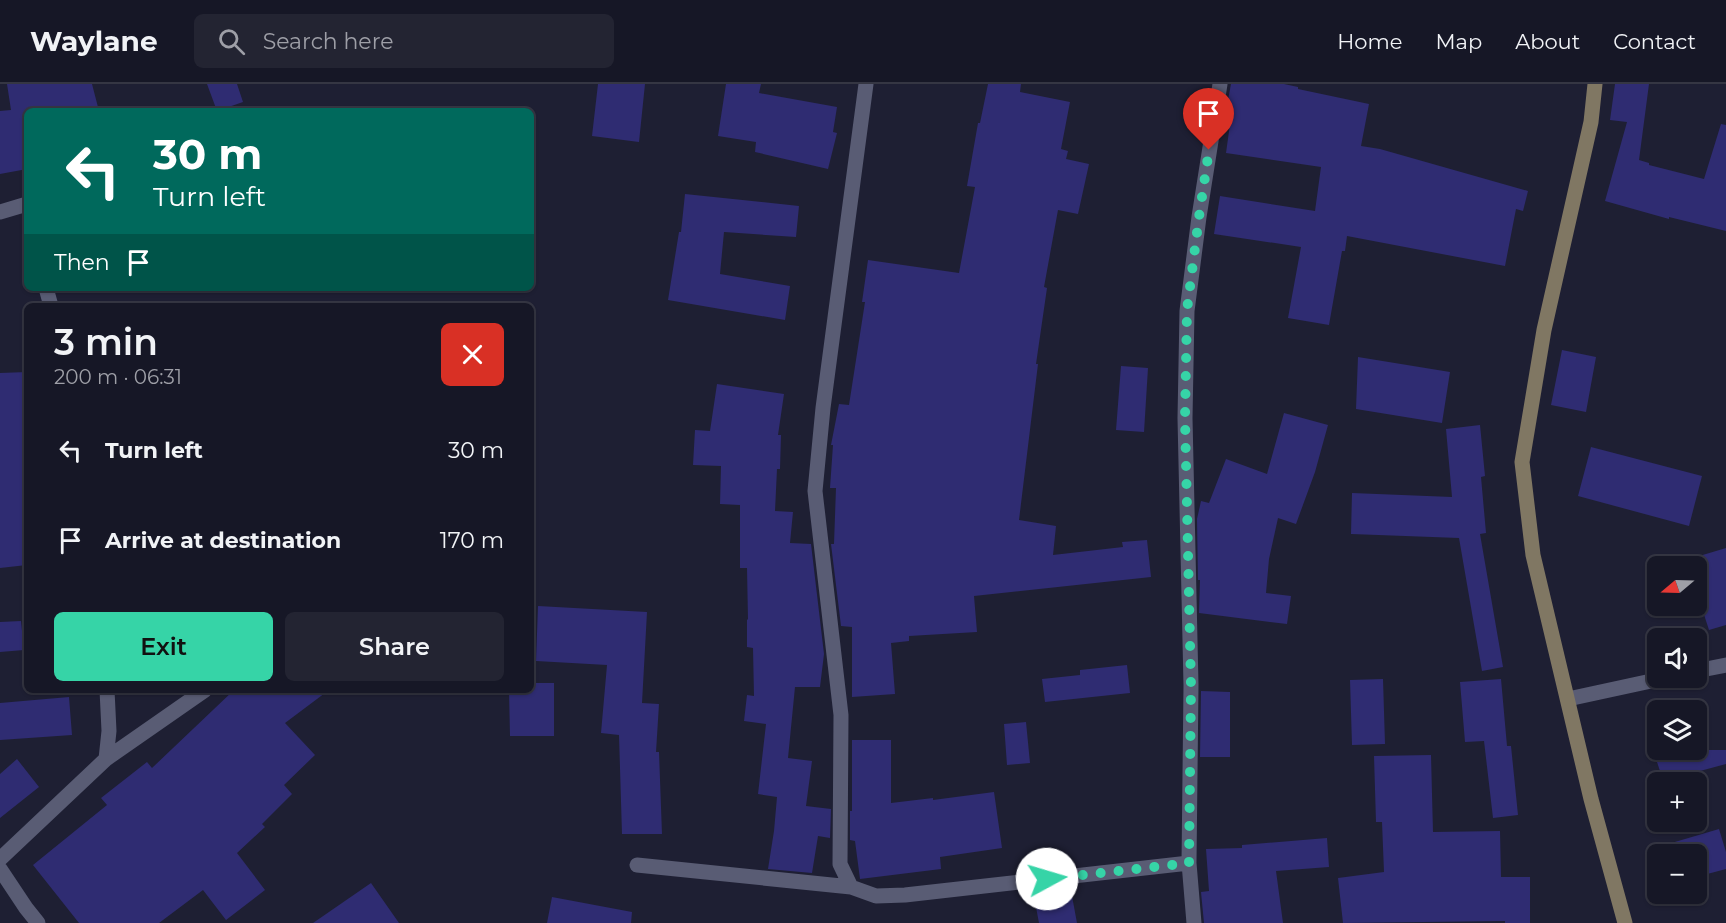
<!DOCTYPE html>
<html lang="en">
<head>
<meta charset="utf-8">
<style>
  body { margin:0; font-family:Montserrat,sans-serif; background:#232432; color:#f1f3f6; height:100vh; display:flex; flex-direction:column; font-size:22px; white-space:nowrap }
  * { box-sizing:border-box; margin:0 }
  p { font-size:20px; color:#9e9fa7 }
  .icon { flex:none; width:33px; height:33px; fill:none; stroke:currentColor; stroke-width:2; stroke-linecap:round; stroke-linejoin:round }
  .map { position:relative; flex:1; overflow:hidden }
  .side { position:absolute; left:24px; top:219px; width:510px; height:390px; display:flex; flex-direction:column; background:#161726; border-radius:9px; box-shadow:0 2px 4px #0004,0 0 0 2px #353643 }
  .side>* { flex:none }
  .guide { position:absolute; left:24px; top:24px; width:510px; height:183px; border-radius:9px; box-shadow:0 2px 4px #0004,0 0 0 2px #353643; background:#00695c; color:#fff; overflow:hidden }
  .needle { width:39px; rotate:251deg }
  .fabs { position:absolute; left:1647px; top:472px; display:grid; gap:12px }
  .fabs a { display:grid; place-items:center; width:60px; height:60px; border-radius:9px; background:#161726; box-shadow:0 2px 4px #0004,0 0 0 2px #353643; font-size:30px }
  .pin { position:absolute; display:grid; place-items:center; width:51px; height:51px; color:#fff; margin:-62px -26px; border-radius:50% 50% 50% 0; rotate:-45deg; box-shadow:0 0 6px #0007 }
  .pin .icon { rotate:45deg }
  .me { position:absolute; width:66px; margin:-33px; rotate:84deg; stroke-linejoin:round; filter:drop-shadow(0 0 4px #0008) }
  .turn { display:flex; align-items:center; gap:21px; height:126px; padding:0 30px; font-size:27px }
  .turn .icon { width:78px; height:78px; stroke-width:2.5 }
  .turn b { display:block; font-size:42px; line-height:51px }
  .then { display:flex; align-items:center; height:57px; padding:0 30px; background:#0003; gap:12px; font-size:22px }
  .round { display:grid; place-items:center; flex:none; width:63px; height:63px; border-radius:9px; background:#232432 }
  .overview { display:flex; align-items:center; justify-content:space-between; height:102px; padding:0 30px }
  h1 { font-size:36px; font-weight:600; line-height:45px }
  .action { display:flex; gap:12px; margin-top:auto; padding:12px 30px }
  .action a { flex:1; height:69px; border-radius:9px; background:#36d4a7; color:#111; font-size:24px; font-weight:600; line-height:69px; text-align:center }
  .action a+a { background:#232432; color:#f1f3f6 }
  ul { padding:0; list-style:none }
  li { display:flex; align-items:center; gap:18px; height:90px; padding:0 30px }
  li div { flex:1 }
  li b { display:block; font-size:22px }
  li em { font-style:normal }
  header { display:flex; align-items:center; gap:36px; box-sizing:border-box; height:84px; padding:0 30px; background:#161726; border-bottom:2px solid #353643 }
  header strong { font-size:28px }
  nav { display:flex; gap:33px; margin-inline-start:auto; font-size:21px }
  .search { width:420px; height:54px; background:#232432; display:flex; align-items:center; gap:15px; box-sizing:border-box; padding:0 21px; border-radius:9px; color:#9e9fa7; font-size:22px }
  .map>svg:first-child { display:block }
  .building { fill:#2f2c72 }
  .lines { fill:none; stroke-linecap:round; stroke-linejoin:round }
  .street { stroke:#595c74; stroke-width:15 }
  .secondary { stroke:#807763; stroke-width:15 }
  .route { stroke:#36d4a7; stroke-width:10; stroke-dasharray:0 18 }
</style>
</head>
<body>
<header>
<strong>Waylane</strong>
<div class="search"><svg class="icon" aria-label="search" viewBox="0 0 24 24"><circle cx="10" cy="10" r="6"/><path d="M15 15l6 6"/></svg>Search here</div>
<nav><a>Home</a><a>Map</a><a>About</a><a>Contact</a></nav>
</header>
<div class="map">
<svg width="1726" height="839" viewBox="0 0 1726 839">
  <rect width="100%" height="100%" fill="#1e1f33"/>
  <path class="building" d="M 7,0 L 92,0 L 99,27 L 27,27 L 27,85 L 0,90 L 0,27 L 11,26 Z
    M 207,0 L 237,0 L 243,18 L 217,27 Z
    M 598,0 L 645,0 L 639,58 L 592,52 Z
    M 726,0 L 761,0 L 759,9 L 837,23 L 833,48 L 837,49 L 828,85 L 755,68 L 756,58 L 718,52 Z
    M 988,0 L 1021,0 L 1020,8 L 1070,18 L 1061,65 L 1068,67 L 1066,75 L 1089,80 L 1078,130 L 1058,126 L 1044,203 L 1047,204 L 1036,280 L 1038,280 L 1019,436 L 1056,442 L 1053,471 L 1123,463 L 1122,458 L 1147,456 L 1151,493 L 974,512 L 977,548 L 909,552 L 909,557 L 891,559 L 895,610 L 852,613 L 852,543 L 841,542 L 831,460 L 834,460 L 836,404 L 830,404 L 833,361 L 831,361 L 839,320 L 849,321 L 865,218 L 862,218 L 868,176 L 959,189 L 975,103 L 967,102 L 978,39 L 980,39 Z
    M 1231,0 L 1284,0 L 1298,3 L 1298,5 L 1369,20 L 1361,62 L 1380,65 L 1528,107 L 1523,127 L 1516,125 L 1505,182 L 1347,152 L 1345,167 L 1342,167 L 1329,241 L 1288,234 L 1301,163 L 1214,150 L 1220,112 L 1315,127 L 1321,83 L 1226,69 L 1231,33 L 1225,32 Z
    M 1615,0 L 1649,0 L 1639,76 L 1649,79 L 1649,81 L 1704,95 L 1721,40 L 1726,41 L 1726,147 L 1669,133 L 1669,135 L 1605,117 L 1627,38 L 1610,36 Z
    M 685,110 L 799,122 L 796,153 L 724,148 L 720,190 L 790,202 L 785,236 L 668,216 L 679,148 L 681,148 Z
    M 1562,266 L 1596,273 L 1586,328 L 1551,321 Z
    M 1358,273 L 1450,288 L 1442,339 L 1356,325 Z
    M 1121,282 L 1148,284 L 1144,348 L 1116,346 Z
    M 27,288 L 27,481 L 0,484 L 0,289 Z
    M 717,300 L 784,310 L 778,351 L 781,351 L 780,385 L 777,385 L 775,427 L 793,428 L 790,459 L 811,460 L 824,570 L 820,603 L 795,603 L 788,674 L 812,677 L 806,722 L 831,725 L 830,754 L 818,752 L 812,789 L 768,785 L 774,747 L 777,713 L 758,710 L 766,640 L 744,637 L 747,611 L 754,612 L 753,564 L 747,563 L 747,535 L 748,536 L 747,484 L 740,484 L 740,421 L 720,420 L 721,382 L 693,381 L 695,346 L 710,347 Z
    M 1284,329 L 1328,341 L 1315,388 L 1296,440 L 1278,434 L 1269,475 L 1266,509 L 1291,512 L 1287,540 L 1199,529 L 1200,496 L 1198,496 L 1197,435 L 1201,417 L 1209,419 L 1226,375 L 1267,390 Z
    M 1480,341 L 1485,392 L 1481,393 L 1486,449 L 1480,450 L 1503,583 L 1482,587 L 1459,454 L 1351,450 L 1352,409 L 1452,413 L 1446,345 Z
    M 1591,363 L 1702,392 L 1689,442 L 1578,412 Z
    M 1726,464 L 1726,541 L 1709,546 L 1696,506 L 1696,473 Z
    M 538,522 L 647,528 L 642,619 L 659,620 L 656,668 L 659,668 L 662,750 L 622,750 L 619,651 L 601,649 L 607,581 L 536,577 Z
    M 21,537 L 24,566 L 0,568 L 0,538 Z
    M 1127,581 L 1130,609 L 1045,618 L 1042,595 L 1080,591 L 1080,586 Z
    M 1383,595 L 1385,660 L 1352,661 L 1350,596 Z
    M 1501,595 L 1507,662 L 1511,662 L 1518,731 L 1493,734 L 1484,657 L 1465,658 L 1460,598 Z
    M 531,599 L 554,599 L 554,652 L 510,652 L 509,606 L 531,606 Z
    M 234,606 L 329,606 L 285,639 L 315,671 L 284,701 L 292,710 L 262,740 L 265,743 L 237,769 L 265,806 L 226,836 L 203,806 L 159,839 L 79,839 L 33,781 L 107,721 L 101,714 L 147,678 L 152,684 Z
    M 1201,607 L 1230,608 L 1230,673 L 1200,673 Z
    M 69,613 L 72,651 L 0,656 L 0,619 Z
    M 1026,638 L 1030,679 L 1007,681 L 1004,640 Z
    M 852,656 L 891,656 L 891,719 L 933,714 L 933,716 L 994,708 L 1002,764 L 940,773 L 941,785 L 860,795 L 855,757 L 850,756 L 850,727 L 852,727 Z
    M 1653,666 L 1726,666 L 1726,680 L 1700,687 L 1701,691 L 1675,699 L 1664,699 Z
    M 1431,671 L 1433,748 L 1500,747 L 1501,793 L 1530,793 L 1530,839 L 1505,839 L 1505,837 L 1343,839 L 1338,794 L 1384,788 L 1382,738 L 1376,738 L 1374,672 Z
    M 17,675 L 39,703 L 0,734 L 0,690 Z
    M 1719,745 L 1726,768 L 1726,785 L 1696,793 L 1696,771 L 1652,771 L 1651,765 Z
    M 1327,754 L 1329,783 L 1276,787 L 1283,839 L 1204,839 L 1201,808 L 1209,807 L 1206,765 L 1242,764 L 1242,761 Z
    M 371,799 L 399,839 L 313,839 Z
    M 1072,812 L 1077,839 L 1039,839 L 1035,818 Z
    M 552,813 L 632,828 L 631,839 L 547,839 Z"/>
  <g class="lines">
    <path class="street" d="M 866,0 L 823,324 L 815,407 L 841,631 L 840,780 L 851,803 L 876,812 L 905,811 L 1189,779
      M 0,128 L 27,120
      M 46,204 L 51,222
      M 1696,587 L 1726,581
      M 1568,615 L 1665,594
      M 106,675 L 205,606
      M 0,775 L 106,675 L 109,647 L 107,606
      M 637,781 L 851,803
      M 0,785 L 26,824 L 38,839
      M 1194,839 L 1189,779 L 1191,601 L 1185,334 L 1187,227 L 1199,133 L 1220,0"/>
    <path class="secondary" d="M 1595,0 L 1591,38 L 1544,246 L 1522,378 L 1533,471 L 1591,715 L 1625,839"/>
  </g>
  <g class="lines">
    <path class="route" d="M 1047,795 L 1189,779 L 1191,602 L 1185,334 L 1187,226 L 1199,133 L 1209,66"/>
  </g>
</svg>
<div class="fabs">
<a><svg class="needle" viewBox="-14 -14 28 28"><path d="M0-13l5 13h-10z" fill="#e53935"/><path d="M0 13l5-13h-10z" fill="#9e9fa7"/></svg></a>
<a><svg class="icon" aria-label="sound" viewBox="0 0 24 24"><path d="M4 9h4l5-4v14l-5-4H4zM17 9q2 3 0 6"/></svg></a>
<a><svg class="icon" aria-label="layers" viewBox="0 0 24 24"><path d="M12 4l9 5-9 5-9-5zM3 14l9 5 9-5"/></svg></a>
<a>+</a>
<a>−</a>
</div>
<div class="pin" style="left:1209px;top:66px;background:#d93025"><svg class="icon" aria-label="arrive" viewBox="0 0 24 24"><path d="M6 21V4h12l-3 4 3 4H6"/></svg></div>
<svg class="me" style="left:1047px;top:795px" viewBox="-20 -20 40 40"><circle r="19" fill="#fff"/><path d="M0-13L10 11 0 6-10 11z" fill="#36d4a7"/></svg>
<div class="guide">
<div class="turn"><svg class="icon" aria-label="left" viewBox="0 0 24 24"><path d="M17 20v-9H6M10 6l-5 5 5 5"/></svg><div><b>30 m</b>Turn left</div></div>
<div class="then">Then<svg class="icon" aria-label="arrive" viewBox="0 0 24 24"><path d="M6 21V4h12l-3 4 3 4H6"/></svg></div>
</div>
<section class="side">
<div class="overview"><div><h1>3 min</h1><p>200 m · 06:31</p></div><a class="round" style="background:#d93025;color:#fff"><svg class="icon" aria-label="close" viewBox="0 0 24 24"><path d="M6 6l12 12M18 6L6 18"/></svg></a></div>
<ul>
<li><svg class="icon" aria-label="left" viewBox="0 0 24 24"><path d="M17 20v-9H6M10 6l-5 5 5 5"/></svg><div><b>Turn left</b></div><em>30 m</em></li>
<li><svg class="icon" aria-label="arrive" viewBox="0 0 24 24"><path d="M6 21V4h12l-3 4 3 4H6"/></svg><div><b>Arrive at destination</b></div><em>170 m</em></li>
</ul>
<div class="action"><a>Exit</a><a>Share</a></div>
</section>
</div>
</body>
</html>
